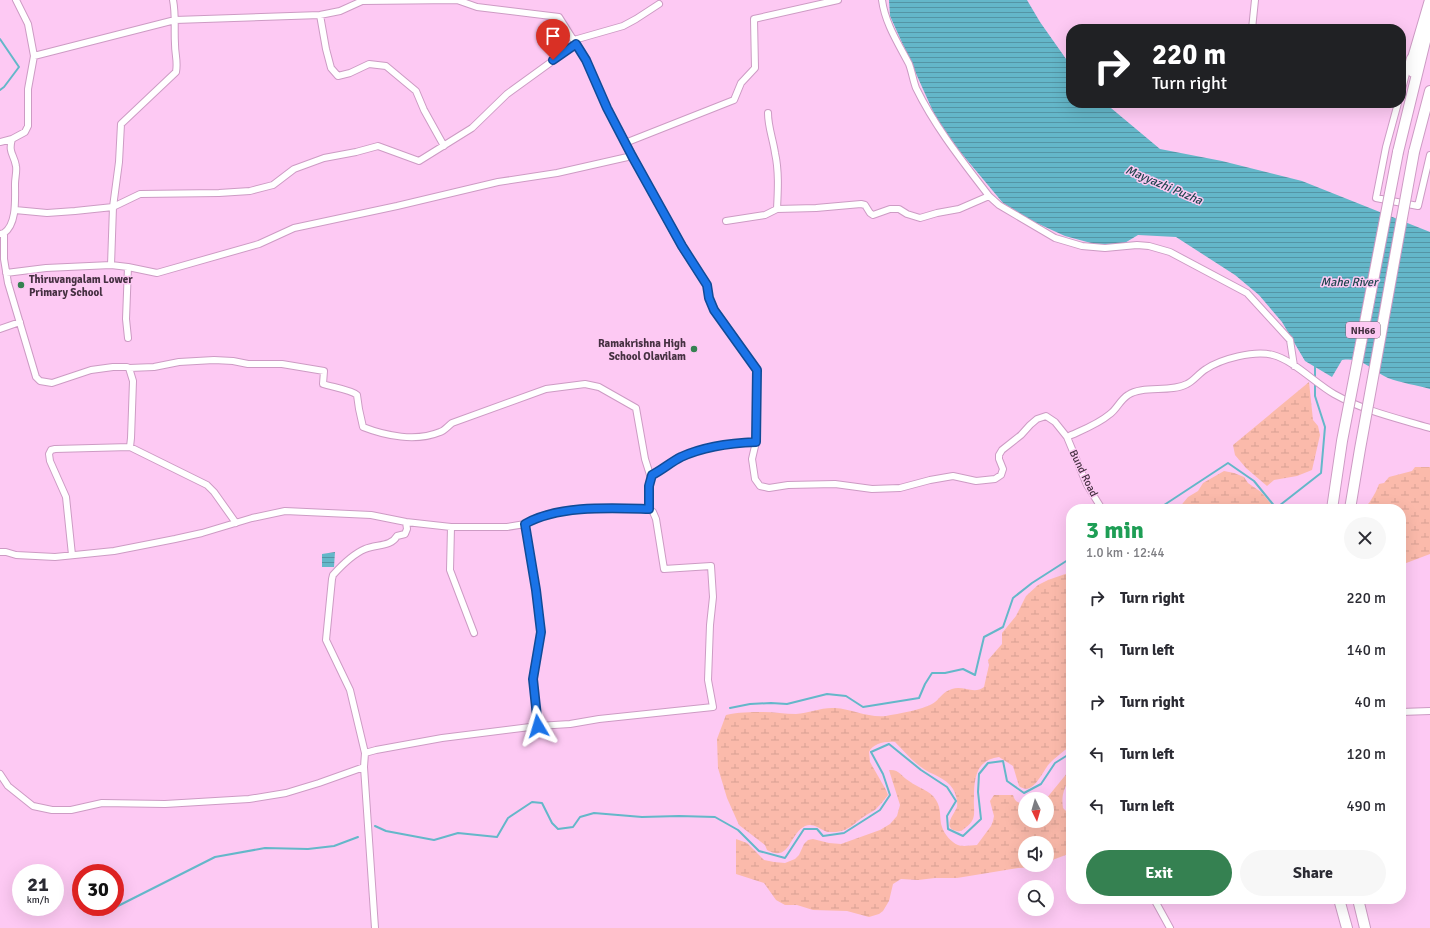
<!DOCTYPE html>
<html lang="en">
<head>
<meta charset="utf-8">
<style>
  body { margin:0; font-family:Signika,sans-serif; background:#f7f7f7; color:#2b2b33; height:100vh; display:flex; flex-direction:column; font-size:15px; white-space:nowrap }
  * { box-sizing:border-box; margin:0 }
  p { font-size:13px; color:#7c7c81 }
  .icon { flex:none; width:22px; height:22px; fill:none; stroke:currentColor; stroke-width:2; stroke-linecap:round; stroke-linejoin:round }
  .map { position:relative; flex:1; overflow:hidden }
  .sheet { position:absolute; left:1066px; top:504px; width:340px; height:400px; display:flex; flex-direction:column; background:#fff; border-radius:16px; box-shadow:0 4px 16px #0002 }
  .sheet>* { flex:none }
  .banner { position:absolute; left:1066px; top:24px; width:340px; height:84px; border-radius:16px; box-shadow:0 4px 16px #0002; background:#202124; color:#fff; overflow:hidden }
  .needle { width:26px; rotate:175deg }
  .controls { position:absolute; left:1018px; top:792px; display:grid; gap:8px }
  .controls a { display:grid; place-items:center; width:36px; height:36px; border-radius:50%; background:#fff; box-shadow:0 4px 16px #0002; font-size:20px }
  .speed { position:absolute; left:12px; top:864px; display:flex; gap:8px; font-size:20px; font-weight:700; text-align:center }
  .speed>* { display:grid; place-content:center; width:52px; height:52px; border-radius:50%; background:#fff; box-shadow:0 4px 16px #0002; line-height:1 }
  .speed small { font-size:10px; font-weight:400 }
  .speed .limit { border:6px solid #d22; background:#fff; color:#111 }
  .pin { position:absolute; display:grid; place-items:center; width:34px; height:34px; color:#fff; margin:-41px -17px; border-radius:50% 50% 50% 0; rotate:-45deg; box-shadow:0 0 4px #0007 }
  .pin .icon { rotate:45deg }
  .me { position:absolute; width:44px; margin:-22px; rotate:353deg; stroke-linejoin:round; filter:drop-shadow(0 0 3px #0008) }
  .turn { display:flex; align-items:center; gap:14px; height:84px; padding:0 20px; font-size:18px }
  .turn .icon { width:52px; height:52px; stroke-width:2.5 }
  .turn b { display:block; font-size:28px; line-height:34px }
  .round { display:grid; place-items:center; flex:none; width:42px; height:42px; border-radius:21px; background:#f7f7f7 }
  .overview { display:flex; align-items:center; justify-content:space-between; height:68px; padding:0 20px }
  h1 { font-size:24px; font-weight:700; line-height:30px; color:#1e9e55 }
  .button { display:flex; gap:8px; margin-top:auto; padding:8px 20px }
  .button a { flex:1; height:46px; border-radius:24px; background:#358151; color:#fff; font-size:16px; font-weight:700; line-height:46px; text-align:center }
  .button a+a { background:#f7f7f7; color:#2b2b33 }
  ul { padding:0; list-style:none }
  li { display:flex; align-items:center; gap:12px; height:52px; padding:0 20px }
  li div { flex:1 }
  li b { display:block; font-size:15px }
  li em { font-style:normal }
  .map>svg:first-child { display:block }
  .wetland { fill:url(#wetland-marsh) }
  .water { fill:url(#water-rules) }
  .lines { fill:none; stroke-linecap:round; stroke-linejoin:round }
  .stream { stroke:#64b7c9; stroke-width:2 }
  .minor-casing { stroke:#cd9bc4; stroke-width:8 }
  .trunk-casing { stroke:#cd9bc4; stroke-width:12 }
  .minor { stroke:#fff; stroke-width:6 }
  .trunk { stroke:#fff; stroke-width:10 }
  .trunk-bridge-casing { stroke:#cd9bc4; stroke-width:12; stroke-linecap:butt }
  .trunk-bridge { stroke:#fff; stroke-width:10 }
  .route-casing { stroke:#114b97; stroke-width:10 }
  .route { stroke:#1a73e8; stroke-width:7 }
  .poi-dot { fill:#358151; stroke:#fdc9f3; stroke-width:1.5 }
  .labels { text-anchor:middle; stroke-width:3; stroke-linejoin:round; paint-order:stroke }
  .shield { fill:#fdc9f3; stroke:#7c5e76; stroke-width:1 }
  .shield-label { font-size:10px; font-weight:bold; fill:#453041 }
  .poi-label { font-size:11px; font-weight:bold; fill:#453041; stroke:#fdc9f3; text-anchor:start }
  .street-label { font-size:11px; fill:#453041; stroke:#fdc9f3 }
  .water-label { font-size:12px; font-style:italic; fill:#1d444c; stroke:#fdc9f3 }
</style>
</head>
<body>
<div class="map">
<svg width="1430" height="928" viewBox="0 0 1430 928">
  <defs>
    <pattern id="wetland-marsh" width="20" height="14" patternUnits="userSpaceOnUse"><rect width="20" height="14" fill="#fbbaab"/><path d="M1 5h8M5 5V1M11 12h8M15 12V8" fill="none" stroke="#d8a094"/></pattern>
    <pattern id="water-rules" width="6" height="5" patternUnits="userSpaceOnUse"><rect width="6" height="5" fill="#64b7c9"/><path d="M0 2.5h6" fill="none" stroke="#5495a5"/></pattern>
  </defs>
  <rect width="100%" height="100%" fill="#fdc9f3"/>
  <path class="wetland" d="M 1309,382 L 1313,420 L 1318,426 L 1320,435 L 1312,470 L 1297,476 L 1274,480 L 1267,486 L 1246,468 L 1235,455 L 1233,445 Z
    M 1415,467 L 1430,467 L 1430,554 L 1401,565 L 1401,509 L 1365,509 C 1366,505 1369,504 1371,500 C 1374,495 1377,490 1379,484 L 1384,483 L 1389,477 L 1412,471 Z
    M 1224,471 L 1234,473 L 1244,477 L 1248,483 L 1261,492 L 1272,505 L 1267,509 L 1178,509 L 1188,497 L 1198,491 L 1203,483 Z
    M 1071,572 L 1071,746 C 1063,751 1055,758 1049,764 C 1042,772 1033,797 1019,786 L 1013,766 L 999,757 C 976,760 974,778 974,798 C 973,811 978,819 965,828 C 963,830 960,832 957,831 C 941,828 955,813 957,807 C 958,802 956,794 953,789 C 946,777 931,775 921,767 C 911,760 903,750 895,742 C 886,741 873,743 869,752 L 870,762 L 886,790 L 888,795 C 884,800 880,805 876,809 C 874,811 871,812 868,814 C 854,822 849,833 831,832 C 829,832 826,832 825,831 C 818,828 813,823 805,826 C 789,834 790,863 767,850 L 765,845 L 739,825 L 727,798 L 718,768 L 717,739 L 726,715 C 739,712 750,712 763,712 C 774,712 785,714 796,714 C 809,713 822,707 835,708 C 852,709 868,718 886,716 C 897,714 927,709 935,702 C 941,697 943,692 952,689 C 963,685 974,695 984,687 L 989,665 L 988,660 L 1002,644 L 1002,633 L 1016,616 L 1026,596 L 1038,585 L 1048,580 Z
    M 1071,769 C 1071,780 1068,779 1065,788 C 1062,795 1062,801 1063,808 L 1071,816 L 1071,853 L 1047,862 L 1047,843 L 1025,843 L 1025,865 L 1042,865 L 1040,867 L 1018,868 L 957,878 L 935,878 L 918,880 L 901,879 L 893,884 L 889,901 L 883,911 L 879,914 L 869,917 L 847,911 L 813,910 L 797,905 L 785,905 L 776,900 L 764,883 L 736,874 L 736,839 L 747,843 L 764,860 L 774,862 L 785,863 L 795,859 L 799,855 L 804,844 L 808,840 L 813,839 L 829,843 L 841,844 L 880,830 L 890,824 L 897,816 L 900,805 L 889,770 C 899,769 901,776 909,781 C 918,788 930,790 936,800 C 942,809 939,819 942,827 C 944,834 952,843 958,845 C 963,847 972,845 977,845 L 991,826 L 993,821 L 994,816 L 990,801 L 994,795 L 1013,795 C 1015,802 1018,803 1025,804 L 1025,821 L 1047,821 L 1047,799 L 1046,799 L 1068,772 Z"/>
  <path class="water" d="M 889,0 L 1027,0 L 1040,22 L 1071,66 L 1071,103 L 1105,103 L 1160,149 L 1222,161 L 1302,181 L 1430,232 L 1430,389 C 1416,385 1401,383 1388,378 C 1370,370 1364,357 1342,360 L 1332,377 L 1305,361 L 1282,322 L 1259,295 L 1235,275 L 1176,237 L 1138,235 L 1123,244 L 1102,246 L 1065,236 L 1032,221 L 1003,203 L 941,129 L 890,16 Z
    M 335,552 L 334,567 L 322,567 L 322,554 Z"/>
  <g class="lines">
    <path class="stream" d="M 0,39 L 19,67 L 4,87 L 0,90
      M 1315,378 L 1315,364
      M 1158,509 L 1228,463 L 1254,481 L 1276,508
      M 1275,509 L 1321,473 L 1325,427 L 1315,396 L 1315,382
      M 730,708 L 750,704 L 771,703 L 787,704 L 827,694 L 846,696 L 863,707 L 919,698 L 925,684 L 932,673 L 945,673 L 963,669 L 975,675 L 984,637 L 1003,627 L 1013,598 L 1032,583 L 1071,558
      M 375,826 L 386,831 L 434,840 L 458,833 L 497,837 L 508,818 L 532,802 L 542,803 L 552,823 L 558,829 L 573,827 L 580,817 L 594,813 L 642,817 L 679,816 L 715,817 L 738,830 L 759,851 L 785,858 L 804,829 L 817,829 L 823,836 L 844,833 L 880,810 L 890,795 L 883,774 L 871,752 L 889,744 L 921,770 L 947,787 L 956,801 L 947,816 L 948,829 L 963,836 L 981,819 L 978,792 L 979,774 L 988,763 L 1003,761 L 1007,781 L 1024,793 L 1041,784 L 1055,763 L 1071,753
      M 112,909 L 215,857 L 265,848 L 308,849 L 334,846 L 358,837"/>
    <defs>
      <path id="minor" d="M 882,0 C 885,23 898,43 909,64 C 912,72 913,80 916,88 C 935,127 963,162 989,196 L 999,205 L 1055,238 L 1082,246 L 1105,248 L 1137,245 L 1149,246 L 1170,252 L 1247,293 L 1290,340 L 1294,366
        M 320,15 L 326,49 L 331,68 L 338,76 L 350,73 L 369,64 L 386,66 L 416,91 L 424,110 L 444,146
        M 1252,29 L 1255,0
        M 574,40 L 623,26 L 636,19 L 659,4
        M 34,56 L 175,20 L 320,15 L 340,11 L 362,1 L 457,0 L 477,7 L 559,17 L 586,60 L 607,108 L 681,246 L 707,285 L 709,298 L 715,310 L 757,370 L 756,442
        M 1401,93 L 1410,58
        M 1398,103 L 1386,147 L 1376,198 L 1418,206 L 1430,155
        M 768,113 C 768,127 773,139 775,153 C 779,171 778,190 777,209
        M 0,142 L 12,139
        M 625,143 L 734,100 L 741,83 L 755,68 L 754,19 L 838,0
        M 15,210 L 47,213 L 75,211 L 113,207 L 140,194 L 219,193 L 250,191 L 273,185 L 294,169 L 324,158 L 356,152 L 378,146 L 419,161 L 472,128 L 507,94 L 576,44
        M 726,221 L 765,215 L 777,209 L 816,208 L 861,204 L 865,205 L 870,213 L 873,215 L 890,209 L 899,209 L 907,214 L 920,218 L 937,213 L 959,209 L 989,196
        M 4,233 C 17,224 15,199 15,184 C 15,178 17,171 16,166 C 14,154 8,153 12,139 L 25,132 L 28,126 L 28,89 L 34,56 L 28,24 L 16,0
        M 0,234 L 4,233 L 4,259 L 8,283 L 36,377 L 40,381 L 52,383 L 91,370 L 113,367 L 127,367 L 129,368 L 154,367 L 179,362 L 214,360 L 233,361 L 248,364 L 282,364 L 324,371 L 323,384 C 332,387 351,390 357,395 L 359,409 L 363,427 C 386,436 416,442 440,432 C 444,431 448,426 452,423 L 546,389 L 585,384 L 599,387 L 636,408 L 645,459 L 651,478
        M 111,265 L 113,207 L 119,162 L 121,124 L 176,72 C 178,61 175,55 175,44 C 174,29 176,15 173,0
        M 6,273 L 46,268 L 111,265 L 128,267 L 157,273 L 259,244 L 294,228 L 397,206 L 498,182 L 557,173 L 632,156
        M 0,329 L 20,322
        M 128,338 L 126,319 L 128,267
        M 129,368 L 133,381 L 131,438 L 130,447
        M 1067,437 C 1082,430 1097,425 1110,414 C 1117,409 1120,400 1128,395 C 1143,385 1170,393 1187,384 C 1194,381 1199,373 1206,369 C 1221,359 1254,350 1273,355 C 1293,360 1315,383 1334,394 C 1364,411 1397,418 1430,428
        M 525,524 L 536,590 L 541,632 L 533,679 L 538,726 L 570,724 L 599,719 L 713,707 L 708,680 L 710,625 L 713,597 L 711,566 L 664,569 L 656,519 L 653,512 L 649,509
        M 451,527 L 450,570 L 474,633
        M 0,552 L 6,552 L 16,555 L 55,557 L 114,551 L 175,539 L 202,533 L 252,518 L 285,511 L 371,515 L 406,522 L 451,527 L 507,527 L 525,524 L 536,518 L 551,513 L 576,510 L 626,508 L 649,509 L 649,486 L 652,475 C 662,470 671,462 681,457 C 705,446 730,443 756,442 L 752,459 L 755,479 L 760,486 L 769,488 L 788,485 L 835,484 L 872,489 L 900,488 L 930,480 L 953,476 L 976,481 L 995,479 L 1001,475 L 1003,469 L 999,459 L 999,455 L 1002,450 L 1021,435 L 1030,425 L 1037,419 L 1046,416 L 1055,422 L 1067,437 L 1087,485 L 1102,509
        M 72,555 L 66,497 L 50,461 L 49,454 L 51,450 L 55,449 L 130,447 L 207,485 L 214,492 L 236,523
        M 1401,712 L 1430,711
        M 365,753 L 350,690 L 326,640 L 332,579 L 333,575 C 342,565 353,554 365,549 C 376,544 391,547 397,536 L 405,534 L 407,529 L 406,522
        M 364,767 L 375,928
        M 0,774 L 8,786 L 33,806 L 52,810 L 71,810 L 102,803 L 165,804 L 249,799 L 286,793 L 319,783 L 364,767 L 365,753 L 376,750 L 442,738 L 538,726
        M 1154,899 L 1170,928"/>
      <path id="trunk" d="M 1413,72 L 1413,58 L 1430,0
        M 1398,152 L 1430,21
        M 1414,152 L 1430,91
        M 1339,899 L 1347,928
        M 1358,899 L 1365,928"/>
    </defs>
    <use href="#minor" class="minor-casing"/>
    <use href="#trunk" class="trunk-casing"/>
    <use href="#minor" class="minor"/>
    <use href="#trunk" class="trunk"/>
    <defs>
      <path id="trunk-bridge" d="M 1332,509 L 1342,441 L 1398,152
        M 1350,509 L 1360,449 L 1414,152"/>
    </defs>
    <use href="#trunk-bridge" class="trunk-bridge-casing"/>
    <use href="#trunk-bridge" class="trunk-bridge"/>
  </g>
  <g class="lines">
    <defs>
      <path id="route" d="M 538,726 L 533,679 L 541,632 L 536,590 L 525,524 C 558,505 611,508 649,509 L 649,486 L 652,475 C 662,470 671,462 681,457 C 705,446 730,443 756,442 L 757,370 L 714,310 L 709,298 L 707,285 L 682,246 L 632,156 L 607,108 L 586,60 L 576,44 L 553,60"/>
    </defs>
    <use href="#route" class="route-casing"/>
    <use href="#route" class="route"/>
  </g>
  <g class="poi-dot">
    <circle cx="21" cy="285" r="4"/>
    <circle cx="694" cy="349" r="4"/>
  </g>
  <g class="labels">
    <rect class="shield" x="1346" y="322" width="34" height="16" rx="3"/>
    <g class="shield-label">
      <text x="1363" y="334">NH66</text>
    </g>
    <g class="poi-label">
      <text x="29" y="283">Thiruvangalam Lower<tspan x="29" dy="13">Primary School</tspan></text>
      <text x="686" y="347" text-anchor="end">Ramakrishna High<tspan x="686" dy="13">School Olavilam</tspan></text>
    </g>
    <g class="street-label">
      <text transform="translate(1084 473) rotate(64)" y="4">Bund Road</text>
    </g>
    <g class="water-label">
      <text transform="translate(1164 185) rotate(23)" y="4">Mayyazhi Puzha</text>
      <text x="1349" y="286">Mahe River</text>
    </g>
  </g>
</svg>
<div class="controls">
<a><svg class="needle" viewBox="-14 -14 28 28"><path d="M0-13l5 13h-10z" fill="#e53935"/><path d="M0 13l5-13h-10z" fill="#7c7c81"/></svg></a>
<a><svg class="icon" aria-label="sound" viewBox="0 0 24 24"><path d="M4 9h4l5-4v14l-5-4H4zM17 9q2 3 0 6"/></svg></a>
<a><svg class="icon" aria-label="search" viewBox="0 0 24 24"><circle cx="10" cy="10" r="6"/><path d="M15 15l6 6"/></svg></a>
</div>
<div class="speed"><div>21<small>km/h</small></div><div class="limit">30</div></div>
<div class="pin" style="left:553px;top:60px;background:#d93025"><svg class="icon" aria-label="arrive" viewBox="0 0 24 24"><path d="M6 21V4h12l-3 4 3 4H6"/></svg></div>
<svg class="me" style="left:538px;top:726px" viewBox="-20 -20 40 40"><path d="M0-17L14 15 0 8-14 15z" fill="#1a73e8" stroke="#fff" stroke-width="4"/></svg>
<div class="banner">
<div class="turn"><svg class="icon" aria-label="right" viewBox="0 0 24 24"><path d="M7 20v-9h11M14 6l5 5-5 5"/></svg><div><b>220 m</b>Turn right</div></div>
</div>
<section class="sheet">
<div class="overview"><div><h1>3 min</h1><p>1.0 km · 12:44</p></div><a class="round"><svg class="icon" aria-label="close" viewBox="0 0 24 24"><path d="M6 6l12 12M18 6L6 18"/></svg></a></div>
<ul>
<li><svg class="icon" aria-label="right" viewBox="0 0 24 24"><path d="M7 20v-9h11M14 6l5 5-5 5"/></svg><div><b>Turn right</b></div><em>220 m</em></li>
<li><svg class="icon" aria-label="left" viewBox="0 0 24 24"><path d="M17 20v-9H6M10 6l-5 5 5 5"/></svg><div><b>Turn left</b></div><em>140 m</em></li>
<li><svg class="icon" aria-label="right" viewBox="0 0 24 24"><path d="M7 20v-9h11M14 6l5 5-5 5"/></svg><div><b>Turn right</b></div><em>40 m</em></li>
<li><svg class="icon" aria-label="left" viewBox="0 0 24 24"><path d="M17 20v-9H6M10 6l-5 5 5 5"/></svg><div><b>Turn left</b></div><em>120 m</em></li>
<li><svg class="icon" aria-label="left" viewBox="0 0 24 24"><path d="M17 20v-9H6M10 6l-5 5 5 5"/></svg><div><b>Turn left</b></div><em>490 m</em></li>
</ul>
<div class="button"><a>Exit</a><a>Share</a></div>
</section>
</div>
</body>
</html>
